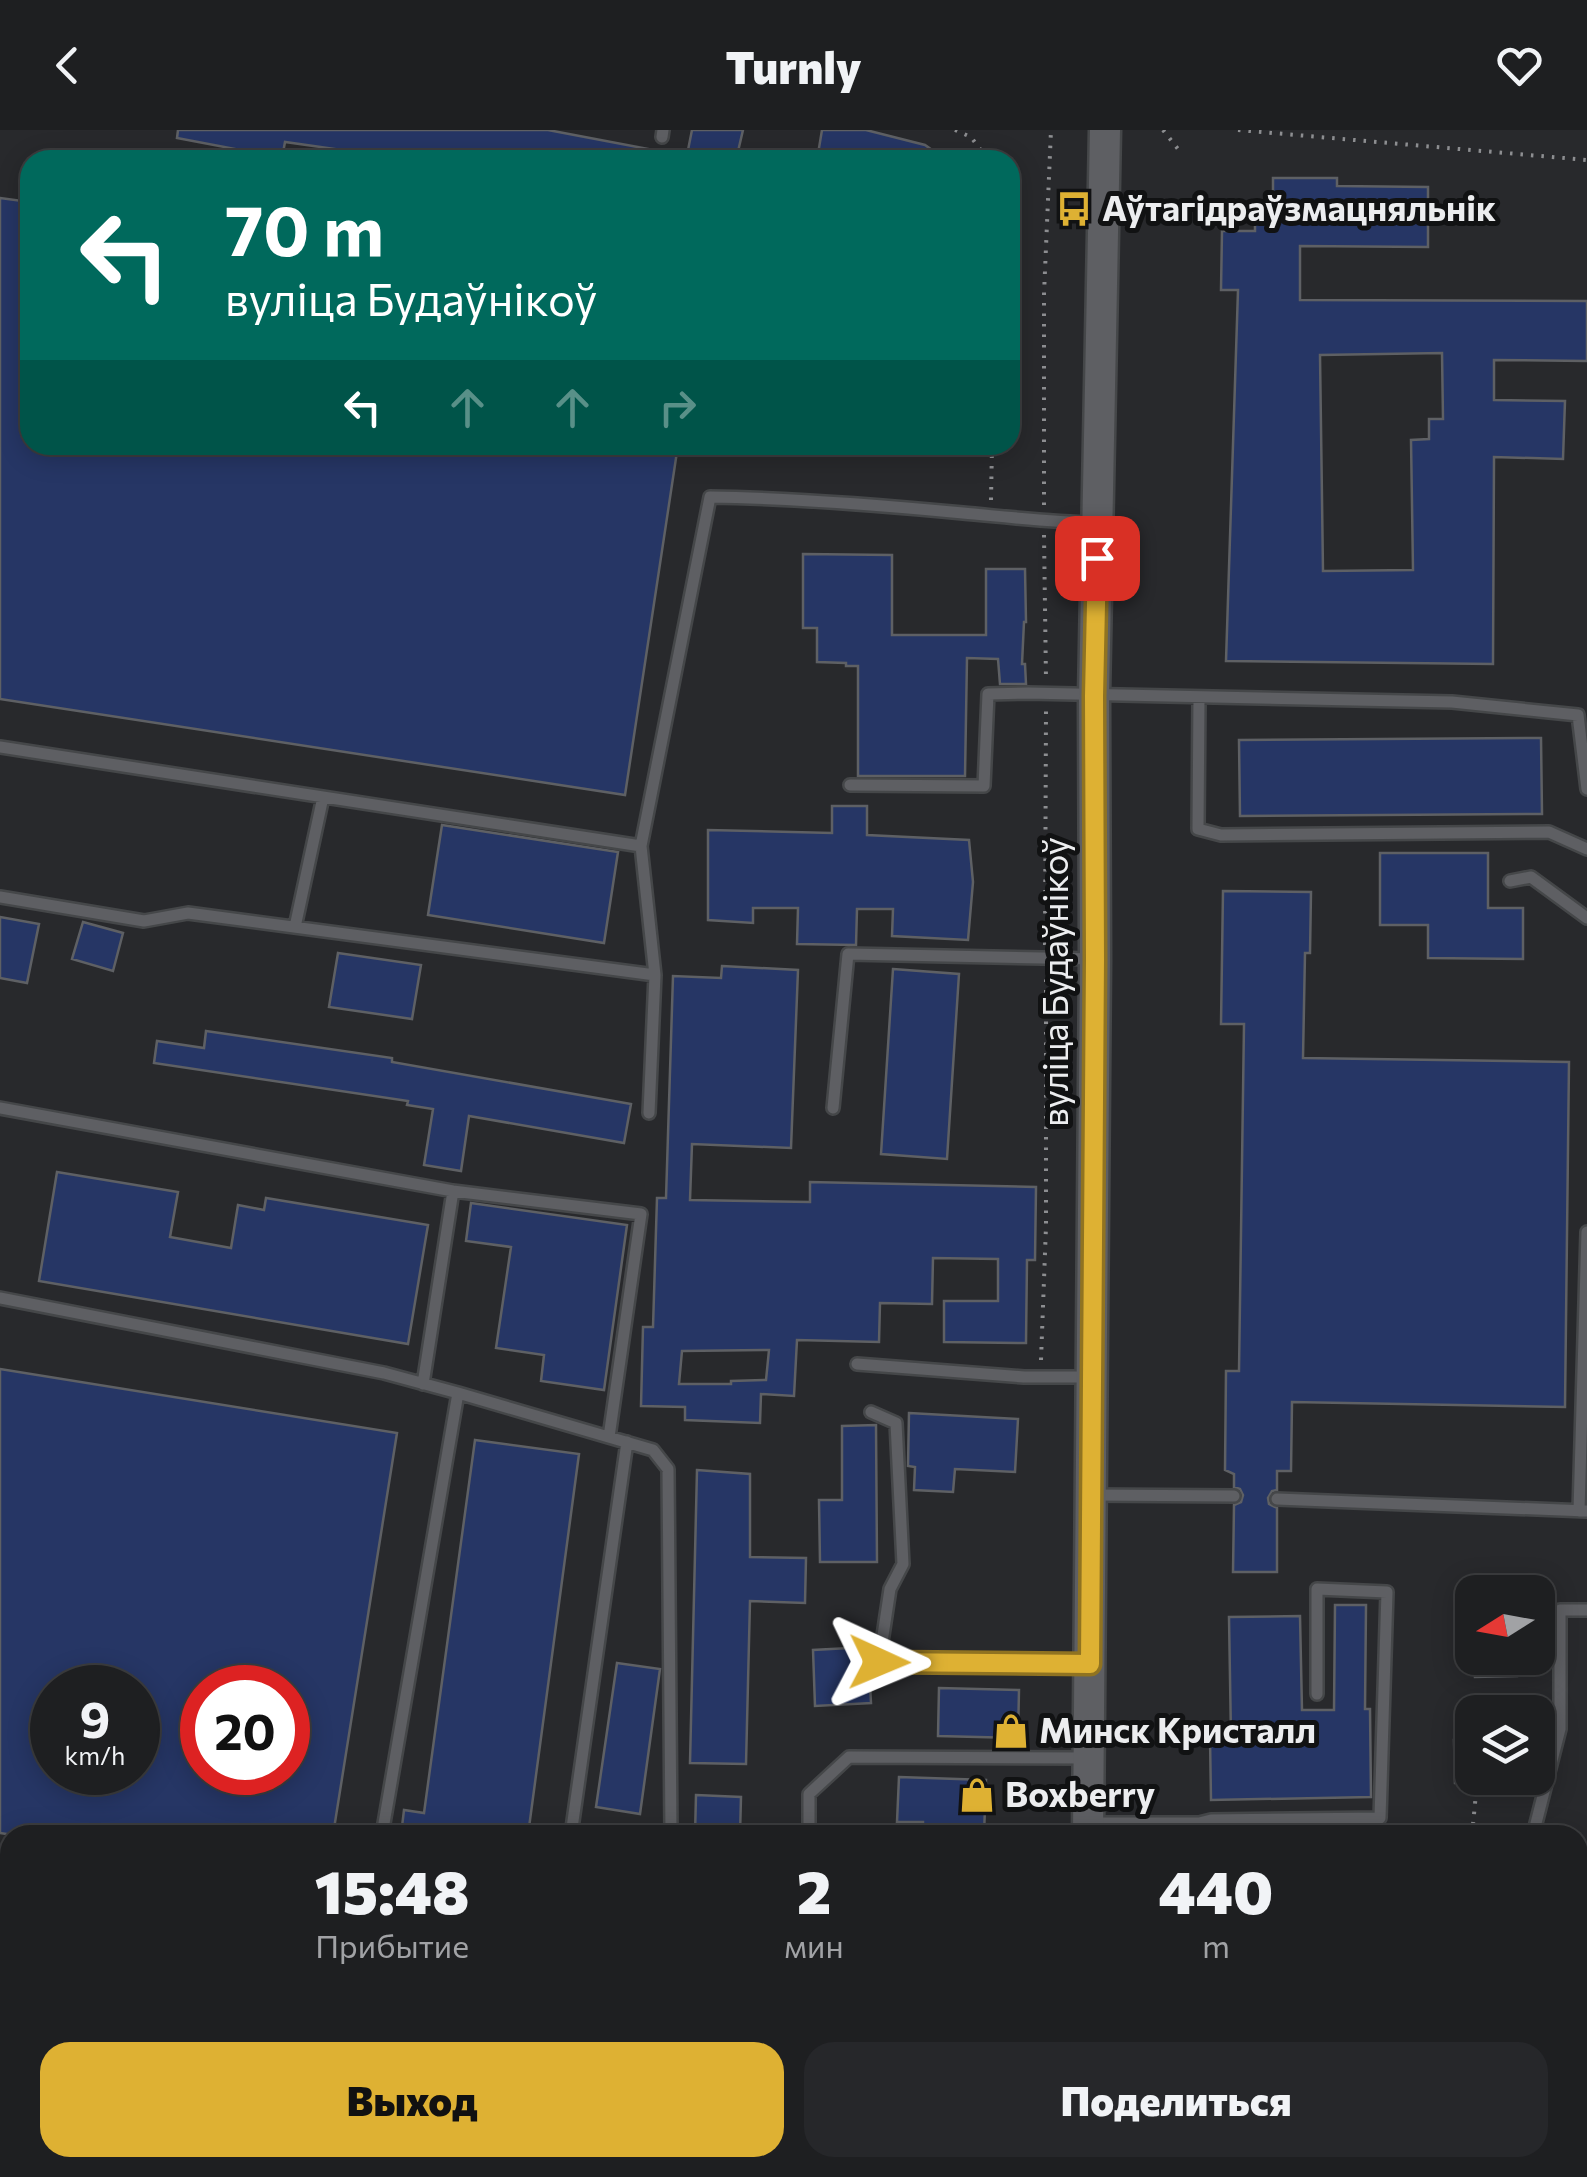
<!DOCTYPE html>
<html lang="ru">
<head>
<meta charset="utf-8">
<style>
  body { margin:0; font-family:Commissioner,sans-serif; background:#26272a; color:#f1f3f6; height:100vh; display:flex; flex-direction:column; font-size:38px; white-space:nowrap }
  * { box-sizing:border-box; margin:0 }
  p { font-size:32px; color:#a1a2a5 }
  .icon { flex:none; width:55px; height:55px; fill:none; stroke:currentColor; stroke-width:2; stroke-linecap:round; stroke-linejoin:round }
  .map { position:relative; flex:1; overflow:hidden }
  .drawer { position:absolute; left:0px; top:1695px; width:1588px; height:352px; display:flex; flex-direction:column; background:#1e1f21; border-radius:30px 30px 0 0; box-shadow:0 5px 25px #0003,0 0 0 2px #3c3d3f }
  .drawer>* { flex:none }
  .hud { position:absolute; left:20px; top:20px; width:1000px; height:305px; border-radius:30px; box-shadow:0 5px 25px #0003,0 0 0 2px #3c3d3f; background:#00695c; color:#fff; overflow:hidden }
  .needle { width:65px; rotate:259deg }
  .fabs { position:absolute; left:1455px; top:1445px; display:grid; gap:20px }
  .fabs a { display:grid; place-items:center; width:100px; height:100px; border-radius:20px; background:#1e1f21; box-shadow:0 5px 25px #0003,0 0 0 2px #3c3d3f; font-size:50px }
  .speed { position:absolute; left:30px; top:1535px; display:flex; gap:20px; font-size:50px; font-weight:700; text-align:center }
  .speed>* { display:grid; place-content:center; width:130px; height:130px; border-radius:50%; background:#1e1f21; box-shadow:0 5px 25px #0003,0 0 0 2px #3c3d3f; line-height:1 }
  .speed small { font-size:25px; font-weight:400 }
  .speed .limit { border:15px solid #d22; background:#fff; color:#111 }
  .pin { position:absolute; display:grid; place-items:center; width:85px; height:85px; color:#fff; margin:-42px; border-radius:20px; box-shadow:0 5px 15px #0006 }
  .me { position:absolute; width:110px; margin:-55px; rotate:91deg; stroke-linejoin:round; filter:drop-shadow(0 0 8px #0008) }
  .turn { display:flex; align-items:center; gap:35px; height:210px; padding:0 40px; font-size:45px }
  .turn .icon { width:130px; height:130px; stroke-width:2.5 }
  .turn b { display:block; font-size:70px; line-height:85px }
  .lanes { display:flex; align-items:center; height:95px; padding:0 40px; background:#0003; justify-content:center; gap:50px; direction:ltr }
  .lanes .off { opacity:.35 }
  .eta { display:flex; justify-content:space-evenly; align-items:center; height:170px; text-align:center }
  .eta b { font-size:60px; font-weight:800; line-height:70px }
  .primary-button { display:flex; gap:20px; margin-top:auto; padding:20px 40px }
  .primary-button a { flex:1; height:115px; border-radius:30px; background:#deb133; color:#111; font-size:40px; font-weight:800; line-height:115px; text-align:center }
  .primary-button a+a { background:#26272a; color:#f1f3f6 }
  header { display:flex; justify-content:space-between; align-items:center; height:130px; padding:0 40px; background:#1e1f21; font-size:45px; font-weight:800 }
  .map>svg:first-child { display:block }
  .green { fill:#333f5d }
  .building { fill:#263665; stroke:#5e6064; stroke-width:2.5; fill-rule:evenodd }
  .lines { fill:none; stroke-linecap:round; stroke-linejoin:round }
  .lane-casing { stroke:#454749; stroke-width:16 }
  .street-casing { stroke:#454749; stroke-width:28 }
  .secondary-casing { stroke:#454749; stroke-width:35 }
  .path { stroke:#8d8e91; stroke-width:4; stroke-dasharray:2.5 8; stroke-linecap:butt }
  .lane { stroke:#5e5f63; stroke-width:11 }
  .street { stroke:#5e5f63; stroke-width:22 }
  .secondary { stroke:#5e5f63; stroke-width:30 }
  .route-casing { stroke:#907321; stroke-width:25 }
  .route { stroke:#deb133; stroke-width:18 }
  .labels { text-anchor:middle; stroke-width:10; stroke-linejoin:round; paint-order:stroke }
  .poi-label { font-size:35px; font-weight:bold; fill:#ecedef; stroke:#111213; text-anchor:start }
  .street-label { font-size:35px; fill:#ecedef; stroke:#111213 }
</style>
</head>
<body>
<header><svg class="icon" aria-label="back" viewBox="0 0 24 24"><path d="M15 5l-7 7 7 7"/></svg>Turnly<svg class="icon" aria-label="heart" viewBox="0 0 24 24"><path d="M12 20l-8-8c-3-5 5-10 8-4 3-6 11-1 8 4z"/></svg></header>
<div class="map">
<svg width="1587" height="2047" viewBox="0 0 1587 2047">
  <rect width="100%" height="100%" fill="#28292c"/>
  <path class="green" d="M 979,2038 L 1062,2038 L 1062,2047 L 978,2047 Z"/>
  <path class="building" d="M 178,0 L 548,0 L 664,22 L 663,30 L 362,30 L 363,23 L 285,12 L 282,28 L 177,8 Z
    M 692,0 L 743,0 L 736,30 L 686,30 Z
    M 822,0 L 866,0 L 925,15 L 946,30 L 817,30 Z
    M 1273,48 L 1337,48 L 1337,56 L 1428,57 L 1428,117 L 1300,116 L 1300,170 L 1587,171 L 1587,231 L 1494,230 L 1494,270 L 1565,271 L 1563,329 L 1494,327 L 1493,534 L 1226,531 L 1238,160 L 1221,160 L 1222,101 L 1255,101 L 1255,75 L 1273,75 ZM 1442,223 L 1443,289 L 1429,289 L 1429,309 L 1411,310 L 1413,440 L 1323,441 L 1320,225 Z
    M 0,68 L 30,72 L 30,315 L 678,315 L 625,665 L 0,569 Z
    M 803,424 L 892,425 L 892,505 L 986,505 L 986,439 L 1025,439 L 1026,492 L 1024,492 L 1022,534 L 1025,534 L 1026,554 L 1000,554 L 998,529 L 967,528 L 965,646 L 858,646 L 858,536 L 846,536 L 846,533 L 817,532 L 817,498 L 803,498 Z
    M 1541,608 L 1542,684 L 1240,686 L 1239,610 Z
    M 832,676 L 867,676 L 867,705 L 969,710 L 973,752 L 968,810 L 892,806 L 893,779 L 857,779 L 856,815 L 797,814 L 798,778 L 753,778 L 753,793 L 708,790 L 708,700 L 832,703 Z
    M 442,695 L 618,722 L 604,813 L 428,785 Z
    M 1380,723 L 1488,723 L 1488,778 L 1523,778 L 1523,829 L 1428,828 L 1428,795 L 1380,795 Z
    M 1223,761 L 1311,762 L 1310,823 L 1305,823 L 1303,928 L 1569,932 L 1565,1277 L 1292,1272 L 1291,1341 L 1277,1341 L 1277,1360 L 1272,1361 L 1268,1368 L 1269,1374 L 1277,1378 L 1277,1442 L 1233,1442 L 1234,1375 L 1241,1372 L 1243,1365 L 1240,1359 L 1234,1357 L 1234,1344 L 1225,1340 L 1226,1241 L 1239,1241 L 1244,894 L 1221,894 Z
    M 0,787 L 39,794 L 27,853 L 0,848 Z
    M 83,792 L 123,803 L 113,841 L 72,829 Z
    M 338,823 L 421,835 L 412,889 L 329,877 Z
    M 722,836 L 798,840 L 791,1018 L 692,1014 L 690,1070 L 810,1072 L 810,1052 L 1036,1057 L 1035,1130 L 1027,1130 L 1026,1213 L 944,1212 L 944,1171 L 998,1171 L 998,1129 L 933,1128 L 932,1174 L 880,1173 L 879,1212 L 797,1210 L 794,1266 L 761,1264 L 760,1293 L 685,1290 L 685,1277 L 641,1276 L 643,1197 L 653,1197 L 657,1068 L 666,1068 L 673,846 L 721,848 ZM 769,1220 L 766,1250 L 731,1251 L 731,1254 L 679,1254 L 682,1221 Z
    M 893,839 L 959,844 L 947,1029 L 881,1024 Z
    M 206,901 L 392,928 L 392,932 L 631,974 L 624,1013 L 469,986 L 461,1041 L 424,1035 L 433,979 L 407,975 L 408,971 L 154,933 L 157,911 L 204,918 Z
    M 57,1042 L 178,1062 L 170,1107 L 231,1118 L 238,1075 L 264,1080 L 266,1068 L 428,1095 L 408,1214 L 39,1151 Z
    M 471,1073 L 627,1095 L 604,1260 L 541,1251 L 544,1225 L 496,1218 L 511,1117 L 466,1111 Z
    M 0,1239 L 397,1303 L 333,1705 L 13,1705 L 0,1703 ZM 52,1558 L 138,1558 L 138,1642 L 52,1642 ZM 202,1558 L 288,1558 L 288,1642 L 202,1642 Z
    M 909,1283 L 1018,1289 L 1015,1342 L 955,1339 L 953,1362 L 914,1360 L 915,1337 L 908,1336 Z
    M 876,1295 L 877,1432 L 820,1432 L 819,1370 L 842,1370 L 842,1296 Z
    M 475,1310 L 579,1324 L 528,1705 L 401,1705 L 404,1680 L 424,1683 Z
    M 697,1340 L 750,1344 L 750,1427 L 806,1428 L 805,1473 L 750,1471 L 746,1634 L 690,1633 Z
    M 1335,1475 L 1366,1475 L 1365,1579 L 1370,1579 L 1371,1667 L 1211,1670 L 1210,1608 L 1231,1607 L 1229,1487 L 1300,1486 L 1302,1580 L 1334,1580 Z
    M 868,1517 L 871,1573 L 815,1576 L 813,1520 Z
    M 1475,1528 L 1517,1528 L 1517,1546 L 1475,1547 Z
    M 617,1533 L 660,1539 L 640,1684 L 596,1677 Z
    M 939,1558 L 1019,1560 L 1018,1608 L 938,1606 Z
    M 1472,1609 L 1472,1653 L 1455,1653 L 1454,1610 Z
    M 899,1647 L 986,1650 L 984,1705 L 923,1705 L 923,1692 L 897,1692 Z
    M 696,1665 L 741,1667 L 740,1705 L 695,1705 Z"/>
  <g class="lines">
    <defs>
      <path id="lane" d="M 662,7 L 663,0
        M 1199,568 L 1198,699 L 1221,705 L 1549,702 L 1587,719
        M 0,617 L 641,716
        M 850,655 L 984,656 L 988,564 L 1028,563 L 1452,572 L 1578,585 L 1587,659
        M 1510,751 L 1531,747 L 1587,788
        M 0,767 L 144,791 L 188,783 L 655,845
        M 295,797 L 323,667
        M 0,978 L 453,1061 L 641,1084 L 609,1307
        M 833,978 L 848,824 L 1095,829
        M 649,983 L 655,845 L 641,716 L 710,367 C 795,368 879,375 963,383 C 1007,387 1050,392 1094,393
        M 0,1168 L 384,1243 L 458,1263 L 382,1705
        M 857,1234 L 1024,1247 L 1091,1247
        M 423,1254 L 453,1061
        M 458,1263 L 653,1320 L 668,1339 L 671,1705
        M 871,1282 L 896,1293 L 903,1434 L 890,1459 L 879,1532 L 1085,1534
        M 1091,1365 L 1234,1366
        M 1277,1369 L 1587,1381
        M 1579,1381 L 1587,1102
        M 1092,1693 L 1199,1693 L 1211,1690 L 1380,1688 L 1387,1462 L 1317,1459 L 1317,1564
        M 571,1705 L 627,1312
        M 809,1705 L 809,1664 L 849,1627 L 1088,1628
        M 1533,1705 L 1560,1599 L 1560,1480 L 1587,1480
        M 0,1756 L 10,1758
        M 1578,1788 L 1587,1794
        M 1538,2038 L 1541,2047
        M 79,2047 L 81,2038
        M 457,2047 L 458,2038
        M 609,2047 L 611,2038
        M 1373,2047 L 1373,2038"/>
      <path id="street" d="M 0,2006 L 10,2008
        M 195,2038 L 254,2047"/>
      <path id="secondary" d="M 1088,1705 L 1095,829 L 1094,566 L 1105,0
        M 1087,2047 L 1087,2038"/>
    </defs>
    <use href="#lane" class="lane-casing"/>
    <use href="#street" class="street-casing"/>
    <use href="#secondary" class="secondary-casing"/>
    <path class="path" d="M 955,0 L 971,7 L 988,30
      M 1163,0 L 1182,24
      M 1238,0 L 1587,30
      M 991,370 L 992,315
      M 1044,375 L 1044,164 L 1051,0
      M 1044,405 L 1046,550
      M 1045,815 L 1046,580
      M 1041,1230 L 1046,1096 L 1046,845
      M 1472,1705 L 1477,1653
      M 1144,2038 L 1144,2047"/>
    <use href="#lane" class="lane"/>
    <use href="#street" class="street"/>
    <use href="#secondary" class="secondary"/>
  </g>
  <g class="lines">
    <defs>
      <path id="route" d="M 879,1532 L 1090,1534 L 1095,829 L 1094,566 L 1097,428"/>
    </defs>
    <use href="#route" class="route-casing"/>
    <use href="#route" class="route"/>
  </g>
  <defs>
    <symbol id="bus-bare" viewBox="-9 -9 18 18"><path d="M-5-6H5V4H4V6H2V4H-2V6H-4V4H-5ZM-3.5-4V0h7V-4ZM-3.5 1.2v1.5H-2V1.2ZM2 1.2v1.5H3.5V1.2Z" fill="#deb133" stroke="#111213" stroke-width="2.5" paint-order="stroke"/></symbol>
    <symbol id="shop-bare" viewBox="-9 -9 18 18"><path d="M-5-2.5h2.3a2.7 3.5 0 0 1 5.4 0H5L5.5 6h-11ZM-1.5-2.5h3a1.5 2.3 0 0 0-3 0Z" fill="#deb133" stroke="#111213" stroke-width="2.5" paint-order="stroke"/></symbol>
  </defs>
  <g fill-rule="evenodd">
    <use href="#bus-bare" x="1049" y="54" width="50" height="50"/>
    <use href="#shop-bare" x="986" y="1576" width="50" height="50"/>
    <use href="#shop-bare" x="952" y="1640" width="50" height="50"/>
  </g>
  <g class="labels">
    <g class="poi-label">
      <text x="1102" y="91">Аўтагідраўзмацняльнік</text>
      <text x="1039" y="1613">Минск Кристалл</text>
      <text x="1005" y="1677">Boxberry</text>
    </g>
    <g class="street-label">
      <text transform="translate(1056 852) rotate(-90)" y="12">вуліца Будаўнікоў</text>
    </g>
  </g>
</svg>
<div class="fabs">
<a><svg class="needle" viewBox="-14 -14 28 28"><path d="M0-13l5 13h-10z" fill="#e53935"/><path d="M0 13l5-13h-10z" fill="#a1a2a5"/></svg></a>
<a><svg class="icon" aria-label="layers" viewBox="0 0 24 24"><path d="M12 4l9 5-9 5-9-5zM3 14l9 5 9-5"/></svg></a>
</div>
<div class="speed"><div>9<small>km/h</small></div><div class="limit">20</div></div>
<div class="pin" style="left:1097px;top:428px;background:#d93025"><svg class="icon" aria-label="arrive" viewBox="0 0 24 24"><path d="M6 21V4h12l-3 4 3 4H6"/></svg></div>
<svg class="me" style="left:879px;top:1532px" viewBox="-20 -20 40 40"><path d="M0-17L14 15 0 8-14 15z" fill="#deb133" stroke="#fff" stroke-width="4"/></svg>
<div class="hud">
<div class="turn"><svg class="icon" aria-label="left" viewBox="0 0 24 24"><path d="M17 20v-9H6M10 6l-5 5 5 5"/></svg><div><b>70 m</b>вуліца Будаўнікоў</div></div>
<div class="lanes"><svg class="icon" aria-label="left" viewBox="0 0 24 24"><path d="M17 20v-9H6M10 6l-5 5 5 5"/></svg><svg class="icon off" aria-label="ahead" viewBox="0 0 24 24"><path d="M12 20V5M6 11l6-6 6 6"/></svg><svg class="icon off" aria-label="ahead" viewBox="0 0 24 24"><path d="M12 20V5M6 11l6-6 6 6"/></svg><svg class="icon off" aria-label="right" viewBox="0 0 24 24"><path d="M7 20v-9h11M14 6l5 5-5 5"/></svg></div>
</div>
<section class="drawer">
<div class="eta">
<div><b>15:48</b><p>Прибытие</p></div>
<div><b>2</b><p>мин</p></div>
<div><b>440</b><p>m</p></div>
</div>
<div class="primary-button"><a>Выход</a><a>Поделиться</a></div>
</section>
</div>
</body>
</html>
